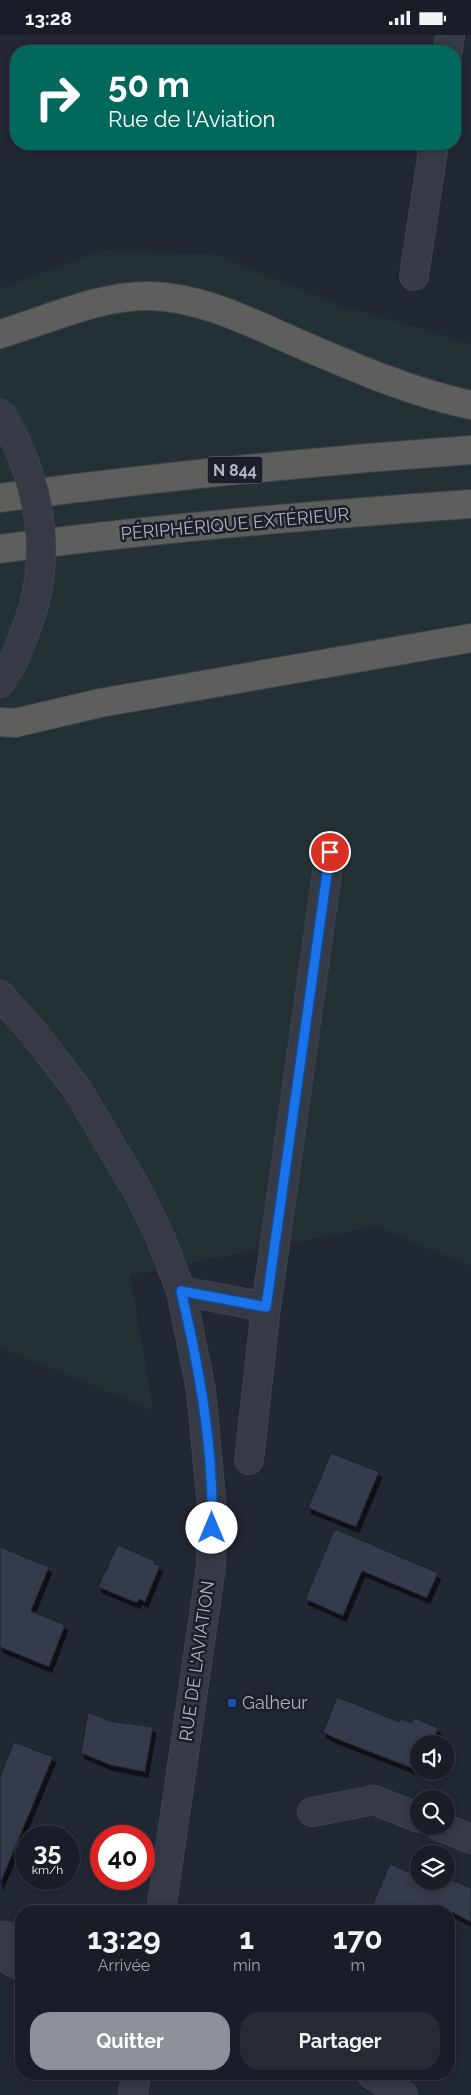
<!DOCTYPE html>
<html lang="fr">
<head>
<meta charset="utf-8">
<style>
  body { margin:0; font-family:Raleway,sans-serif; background:#272a33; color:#f1f3f6; height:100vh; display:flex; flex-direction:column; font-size:19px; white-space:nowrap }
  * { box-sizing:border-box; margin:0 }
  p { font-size:16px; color:#9fa2a7 }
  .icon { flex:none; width:28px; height:28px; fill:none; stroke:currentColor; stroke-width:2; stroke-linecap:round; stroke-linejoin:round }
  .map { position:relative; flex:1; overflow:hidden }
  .details { position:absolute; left:15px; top:1870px; width:440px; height:175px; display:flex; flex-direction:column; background:#1a1d27; border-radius:20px; box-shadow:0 2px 8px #0003,0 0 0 1px #383b44 }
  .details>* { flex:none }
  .top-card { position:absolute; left:10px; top:10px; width:451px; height:105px; border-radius:20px; box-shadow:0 2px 8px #0003,0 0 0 1px #383b44; background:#00695c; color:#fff; overflow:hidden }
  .buttons { position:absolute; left:410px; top:1700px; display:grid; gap:10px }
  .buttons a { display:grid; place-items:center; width:45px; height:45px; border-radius:50%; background:#1a1d27; box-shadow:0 2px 8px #0003,0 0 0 1px #383b44; font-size:25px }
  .speed { position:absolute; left:15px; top:1790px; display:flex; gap:10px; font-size:25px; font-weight:700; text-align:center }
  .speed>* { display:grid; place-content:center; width:65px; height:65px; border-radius:50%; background:#1a1d27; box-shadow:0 2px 8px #0003,0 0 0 1px #383b44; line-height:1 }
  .speed small { font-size:12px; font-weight:400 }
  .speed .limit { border:8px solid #d22; background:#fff; color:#111 }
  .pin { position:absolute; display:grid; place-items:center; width:42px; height:42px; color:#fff; margin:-21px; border:2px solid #fff; border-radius:50%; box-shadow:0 1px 5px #0007 }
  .me { position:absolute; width:55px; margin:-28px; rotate:0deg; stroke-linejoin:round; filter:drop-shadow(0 0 4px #0008) }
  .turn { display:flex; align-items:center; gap:18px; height:105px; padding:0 15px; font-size:22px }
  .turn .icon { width:65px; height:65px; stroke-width:2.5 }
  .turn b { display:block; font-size:35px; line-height:42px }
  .eta { display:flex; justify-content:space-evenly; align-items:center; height:85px; text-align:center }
  .eta b { font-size:30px; font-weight:700; line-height:35px }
  .cta { display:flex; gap:10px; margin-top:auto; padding:10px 15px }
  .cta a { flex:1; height:58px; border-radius:20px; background:#8c9099; color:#fff; font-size:20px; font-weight:700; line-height:58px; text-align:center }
  .cta a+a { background:#272a33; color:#f1f3f6 }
  .status { display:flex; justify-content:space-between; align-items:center; height:35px; padding:0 25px; background:#1a1d27; direction:ltr }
  .status svg { height:14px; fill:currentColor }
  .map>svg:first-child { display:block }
  .green { fill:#233135 }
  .building { fill:#343b4b; stroke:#1c212b; filter:url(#shadow) }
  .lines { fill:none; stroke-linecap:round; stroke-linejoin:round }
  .minor-casing { stroke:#3e434f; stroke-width:30 }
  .tertiary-casing { stroke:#3e434f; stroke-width:30 }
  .trunk-casing { stroke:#3f444f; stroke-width:30 }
  .minor { stroke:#353a45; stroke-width:28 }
  .tertiary { stroke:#353a45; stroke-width:28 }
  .trunk { stroke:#5e5e5c; stroke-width:28 }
  .tertiary-bridge-casing { stroke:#3e434f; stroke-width:30; stroke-linecap:butt }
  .tertiary-bridge { stroke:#353a45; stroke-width:28 }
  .route-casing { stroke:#114b97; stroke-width:12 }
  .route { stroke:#1a73e8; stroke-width:9 }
  .transit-dot { fill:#1a4fb4; stroke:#1a1f29; stroke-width:2 }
  .labels { text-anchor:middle; stroke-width:5; stroke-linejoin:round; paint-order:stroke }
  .shield { fill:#1a1f29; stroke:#828794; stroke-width:1 }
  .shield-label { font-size:16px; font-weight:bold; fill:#afb4c2 }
  .street-label { font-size:18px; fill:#afb4c2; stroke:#1a1f29 }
  .poi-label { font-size:18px; fill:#afb4c2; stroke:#1a1f29; text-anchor:start }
</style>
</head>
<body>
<div class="status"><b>13:28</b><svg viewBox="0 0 49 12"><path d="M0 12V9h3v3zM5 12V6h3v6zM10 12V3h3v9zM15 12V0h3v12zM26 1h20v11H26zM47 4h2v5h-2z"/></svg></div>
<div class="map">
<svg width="471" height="2060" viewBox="0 0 471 2060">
  <defs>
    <filter id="shadow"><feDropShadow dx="3" dy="5.5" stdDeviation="0" flood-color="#0009"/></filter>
  </defs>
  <rect width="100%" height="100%" fill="#222734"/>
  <path class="green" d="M 104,215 L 216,220 L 340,271 L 441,299 L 471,310 L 471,1231 L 376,1191 L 130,1240 L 153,1375 L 0,1312 L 0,254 Z"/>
  <path class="building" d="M 331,1418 L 379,1437 L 356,1492 L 308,1473 Z
    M 335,1494 L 438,1538 L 427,1563 L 362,1536 L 343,1581 L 305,1564 Z
    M 118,1510 L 155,1526 L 154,1529 L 160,1531 L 145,1567 L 139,1564 L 137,1568 L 98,1552 Z
    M 0,1512 L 49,1532 L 31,1576 L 65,1590 L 49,1632 L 0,1612 Z
    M 337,1662 L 399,1687 L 400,1684 L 412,1688 L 414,1683 L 438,1693 L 434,1705 L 444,1709 L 419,1709 L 419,1736 L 334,1703 L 323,1697 Z
    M 88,1677 L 110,1686 L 153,1692 L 145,1737 L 110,1730 L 81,1718 Z
    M 14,1707 L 53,1722 L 0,1849 L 0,1742 Z
    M 390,1829 L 419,1841 L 419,1846 L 431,1846 L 446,1853 L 446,1843 L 471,1853 L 471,1887 L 449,1876 L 370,1876 Z"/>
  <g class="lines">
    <defs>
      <path id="minor" d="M 448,16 L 450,0
        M 414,241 L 434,109
        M 181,1256 L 266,1272
        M 249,1425 L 266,1272 L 330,817
        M 312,1777 L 374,1765 L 419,1783
        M 439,1791 L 471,1804
        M 0,1901 L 21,1903
        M 0,1920 L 21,1931
        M 371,2039 L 403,2060"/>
      <path id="tertiary" d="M 0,648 L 13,627
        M 0,960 L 33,997 L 77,1054 L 139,1158 L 160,1202 L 181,1256 L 201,1355 L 212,1473 L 211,1532 L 161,1876
        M 133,2060 L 136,2039"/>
      <path id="trunk" d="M 0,299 C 48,285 99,260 150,261 C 200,262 248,286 293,306 C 351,331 409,357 471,370
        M 0,463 C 156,442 314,426 471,415
        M 0,514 C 156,493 314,480 471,469
        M 0,687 L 15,688 L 100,668 L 471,603"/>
    </defs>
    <use href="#minor" class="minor-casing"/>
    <use href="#tertiary" class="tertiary-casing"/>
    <use href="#trunk" class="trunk-casing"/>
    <use href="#minor" class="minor"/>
    <use href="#tertiary" class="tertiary"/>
    <use href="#trunk" class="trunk"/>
    <defs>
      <path id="tertiary-bridge" d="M 0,377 C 34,434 51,500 35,566 C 30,587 21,607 13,627"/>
    </defs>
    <use href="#tertiary-bridge" class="tertiary-bridge-casing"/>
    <use href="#tertiary-bridge" class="tertiary-bridge"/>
  </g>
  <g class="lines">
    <defs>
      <path id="route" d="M 212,1493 C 214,1414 199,1332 181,1256 L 266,1272 L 330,817"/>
    </defs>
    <use href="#route" class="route-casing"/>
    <use href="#route" class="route"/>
  </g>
  <rect class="transit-dot" x="227" y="1663" width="10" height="10" rx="2.5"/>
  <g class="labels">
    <rect class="shield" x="207.5" y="421.5" width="55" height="27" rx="4"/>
    <g class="shield-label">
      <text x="235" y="441">N 844</text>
    </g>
    <g class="street-label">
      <text transform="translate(235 489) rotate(-5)" y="6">PÉRIPHÉRIQUE EXTÉRIEUR</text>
      <text transform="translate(197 1626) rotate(-82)" y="6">RUE DE L'AVIATION</text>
    </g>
    <g class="poi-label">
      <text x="242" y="1674">Galheur</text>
    </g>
  </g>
</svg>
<div class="buttons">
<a><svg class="icon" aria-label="sound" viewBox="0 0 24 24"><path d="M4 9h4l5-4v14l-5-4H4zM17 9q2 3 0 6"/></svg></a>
<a><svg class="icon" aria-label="search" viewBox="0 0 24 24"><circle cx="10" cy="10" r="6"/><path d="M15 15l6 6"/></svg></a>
<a><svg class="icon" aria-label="layers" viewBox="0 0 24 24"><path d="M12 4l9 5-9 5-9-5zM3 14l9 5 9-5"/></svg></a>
</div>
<div class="speed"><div>35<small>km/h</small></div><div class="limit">40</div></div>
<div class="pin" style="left:330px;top:817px;background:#d93025"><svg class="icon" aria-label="arrive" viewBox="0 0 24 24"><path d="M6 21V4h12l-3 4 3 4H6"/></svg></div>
<svg class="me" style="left:212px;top:1493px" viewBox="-20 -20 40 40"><circle r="19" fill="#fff"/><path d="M0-13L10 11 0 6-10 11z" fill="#1a73e8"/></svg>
<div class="top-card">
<div class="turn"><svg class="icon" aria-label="right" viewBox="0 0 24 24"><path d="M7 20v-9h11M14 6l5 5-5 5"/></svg><div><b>50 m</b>Rue de l'Aviation</div></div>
</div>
<section class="details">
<div class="eta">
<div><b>13:29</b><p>Arrivée</p></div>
<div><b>1</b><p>min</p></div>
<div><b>170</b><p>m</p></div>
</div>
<div class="cta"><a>Quitter</a><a>Partager</a></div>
</section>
</div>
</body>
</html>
